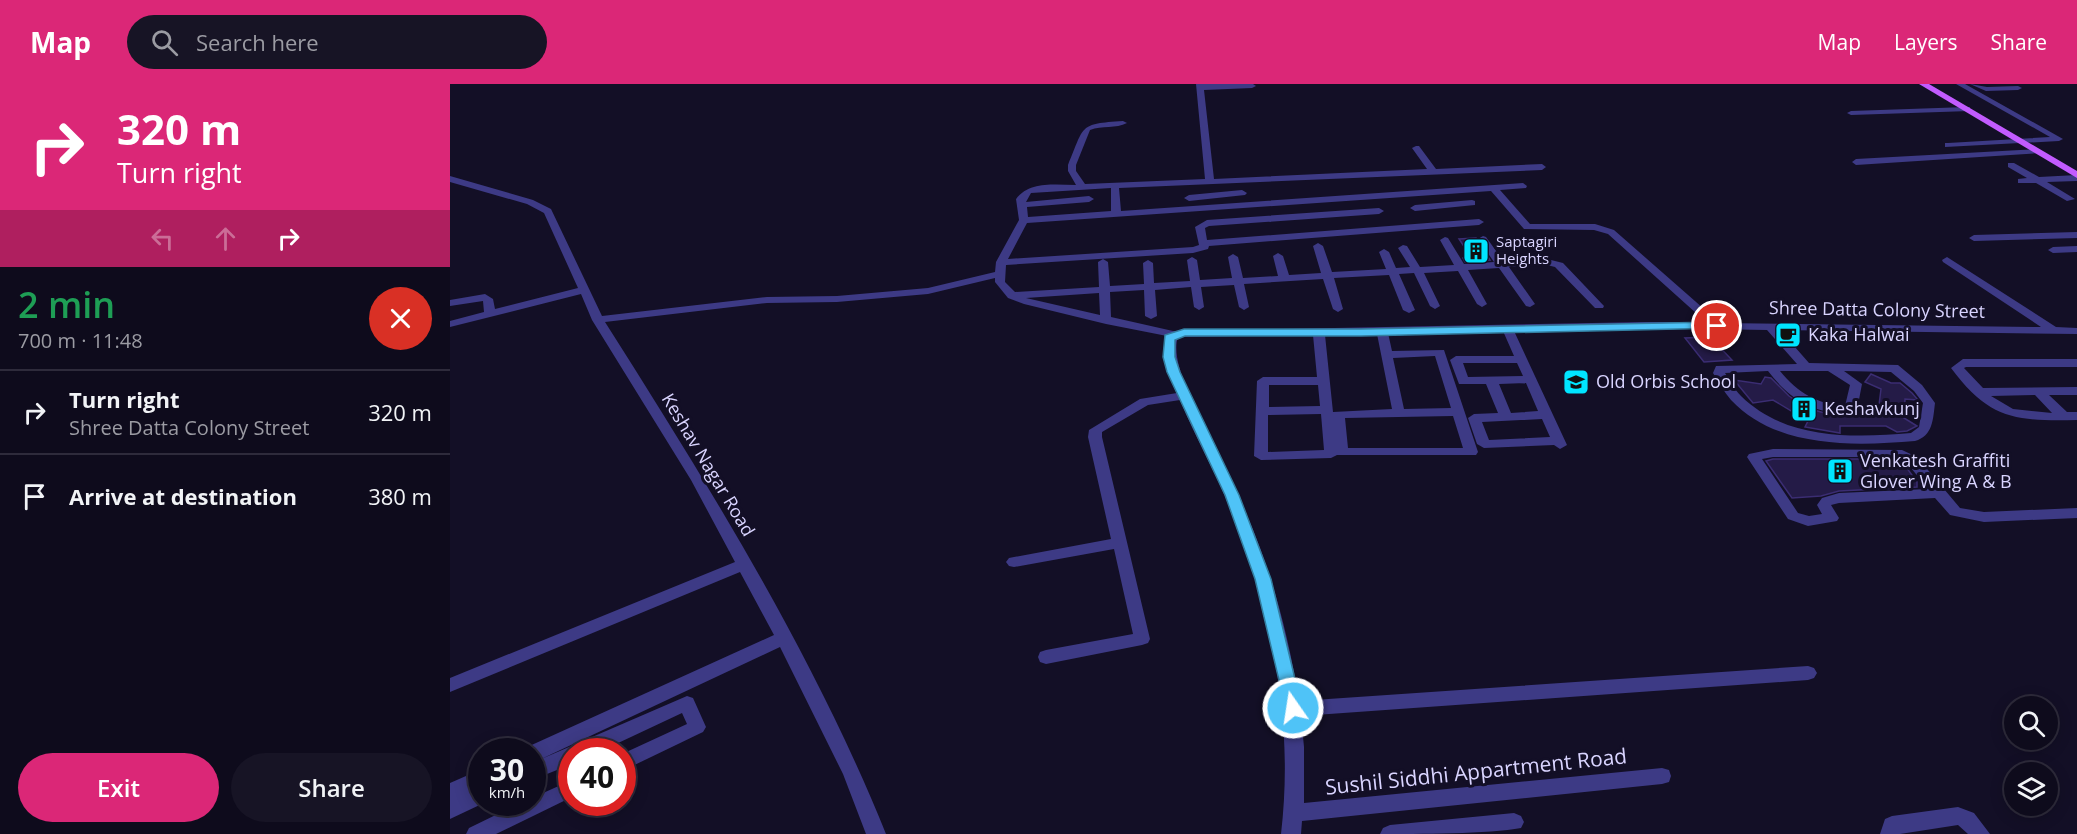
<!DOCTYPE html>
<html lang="en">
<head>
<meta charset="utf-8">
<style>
  body { margin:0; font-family:"Open Sans",sans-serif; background:#171425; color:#f1f3f6; height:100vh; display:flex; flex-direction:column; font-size:22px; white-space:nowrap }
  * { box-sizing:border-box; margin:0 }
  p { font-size:20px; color:#9b9ba3 }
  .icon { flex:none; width:33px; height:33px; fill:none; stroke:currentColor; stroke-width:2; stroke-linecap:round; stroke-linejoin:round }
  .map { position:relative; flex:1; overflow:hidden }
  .sheet { display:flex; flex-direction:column; background:#0e0b1c; width:450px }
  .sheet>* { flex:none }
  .top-card { background:#db2777; color:#fff; overflow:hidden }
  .tools { position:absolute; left:1554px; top:612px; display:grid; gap:12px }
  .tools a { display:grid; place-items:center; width:54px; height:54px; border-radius:50%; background:#0e0b1c; box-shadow:0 3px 15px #0003,0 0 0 2px #2e2b3b; font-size:30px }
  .speed { position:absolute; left:18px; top:654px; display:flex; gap:12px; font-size:30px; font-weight:700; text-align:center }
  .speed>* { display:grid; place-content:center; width:78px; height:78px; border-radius:50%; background:#0e0b1c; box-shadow:0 3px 15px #0003,0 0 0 2px #2e2b3b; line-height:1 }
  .speed small { font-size:15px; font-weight:400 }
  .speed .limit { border:9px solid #d22; background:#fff; color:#111 }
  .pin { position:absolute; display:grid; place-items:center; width:51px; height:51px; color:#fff; margin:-26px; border:3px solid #fff; border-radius:50%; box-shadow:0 2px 6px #0007 }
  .me { position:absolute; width:66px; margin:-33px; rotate:347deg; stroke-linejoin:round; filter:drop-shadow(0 0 4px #0008) }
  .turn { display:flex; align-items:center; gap:21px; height:126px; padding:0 18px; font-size:27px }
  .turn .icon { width:78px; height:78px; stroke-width:2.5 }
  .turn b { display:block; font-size:42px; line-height:51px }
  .lanes { display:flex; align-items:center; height:57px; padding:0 18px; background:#0003; justify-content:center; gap:30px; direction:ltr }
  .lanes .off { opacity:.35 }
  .round { display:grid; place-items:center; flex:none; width:63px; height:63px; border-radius:32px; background:#171425 }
  .head { display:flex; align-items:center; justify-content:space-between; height:102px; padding:0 18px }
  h1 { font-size:36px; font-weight:600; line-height:45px; color:#1e9e55 }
  .button { display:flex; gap:12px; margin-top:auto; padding:12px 18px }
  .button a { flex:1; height:69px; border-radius:36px; background:#db2777; color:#fff; font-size:24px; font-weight:600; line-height:69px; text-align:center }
  .button a+a { background:#171425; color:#f1f3f6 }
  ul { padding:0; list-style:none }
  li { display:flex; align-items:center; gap:18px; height:84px; padding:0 18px; border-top:2px solid #2e2b3b }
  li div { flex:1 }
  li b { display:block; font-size:22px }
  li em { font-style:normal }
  header { display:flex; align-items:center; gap:36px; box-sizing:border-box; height:84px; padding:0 30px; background:#db2777; color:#fff }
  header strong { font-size:28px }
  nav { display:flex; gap:33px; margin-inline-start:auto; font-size:21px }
  .search { width:420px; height:54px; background:#171425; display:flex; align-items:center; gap:15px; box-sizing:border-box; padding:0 21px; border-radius:33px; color:#9b9ba3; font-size:22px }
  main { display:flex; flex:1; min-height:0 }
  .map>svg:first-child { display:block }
  .building { fill:#241b47; stroke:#3b2d73; stroke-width:1.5 }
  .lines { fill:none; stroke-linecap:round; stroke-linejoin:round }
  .minor { fill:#3d3a85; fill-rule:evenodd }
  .major { fill:#c25bff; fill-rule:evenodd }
  .route { fill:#4fc3f7; stroke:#337fa1; stroke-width:1.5 }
  .labels { text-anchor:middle; stroke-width:6; stroke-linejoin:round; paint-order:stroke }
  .far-poi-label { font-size:15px; fill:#d9d4ff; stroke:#130f26; text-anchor:start }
  .street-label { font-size:18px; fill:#d9d4ff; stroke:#130f26 }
  .poi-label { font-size:18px; fill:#d9d4ff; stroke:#130f26; text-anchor:start }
  .near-street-label { font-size:21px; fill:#d9d4ff; stroke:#130f26 }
</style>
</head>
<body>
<header>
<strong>Map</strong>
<div class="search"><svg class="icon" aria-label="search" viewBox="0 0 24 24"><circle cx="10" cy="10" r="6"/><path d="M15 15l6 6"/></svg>Search here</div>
<nav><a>Map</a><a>Layers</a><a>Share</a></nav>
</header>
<main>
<section class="sheet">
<div class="top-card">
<div class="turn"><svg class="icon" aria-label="right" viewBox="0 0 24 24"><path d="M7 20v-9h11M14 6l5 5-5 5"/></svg><div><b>320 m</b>Turn right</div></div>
<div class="lanes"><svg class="icon off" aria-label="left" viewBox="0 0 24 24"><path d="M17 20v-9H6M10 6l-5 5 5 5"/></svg><svg class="icon off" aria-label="ahead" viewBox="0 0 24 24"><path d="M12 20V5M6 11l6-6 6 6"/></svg><svg class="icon" aria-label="right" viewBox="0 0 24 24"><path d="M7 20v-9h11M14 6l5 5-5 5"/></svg></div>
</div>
<div class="head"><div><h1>2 min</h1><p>700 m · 11:48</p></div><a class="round" style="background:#d93025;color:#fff"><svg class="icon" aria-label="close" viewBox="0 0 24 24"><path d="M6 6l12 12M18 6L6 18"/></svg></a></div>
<ul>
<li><svg class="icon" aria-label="right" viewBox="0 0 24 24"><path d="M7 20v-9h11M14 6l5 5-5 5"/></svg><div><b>Turn right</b><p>Shree Datta Colony Street</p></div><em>320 m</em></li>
<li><svg class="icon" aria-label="arrive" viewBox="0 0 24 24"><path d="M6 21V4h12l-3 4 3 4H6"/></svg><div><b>Arrive at destination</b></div><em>380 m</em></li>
</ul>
<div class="button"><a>Exit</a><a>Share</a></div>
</section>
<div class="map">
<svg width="1627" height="750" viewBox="0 0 1627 750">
  <rect width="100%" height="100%" fill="#130f26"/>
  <path class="building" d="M 1026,154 L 1040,176 L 1015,178 L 1013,174 L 1021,173 L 1009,155 Z
    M 1260,253 L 1282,276 L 1254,278 L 1235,254 Z
    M 1421,290 L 1441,299 L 1450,299 L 1462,309 L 1468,316 L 1455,315 L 1454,334 L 1467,342 L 1457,347 L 1447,348 L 1436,342 L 1390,342 L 1390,349 L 1355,343 L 1358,337 L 1323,316 L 1303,319 L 1284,296 L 1311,300 L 1315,293 L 1321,294 L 1339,312 L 1357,324 L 1378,330 L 1413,332 L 1428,329 L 1431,305 L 1415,298 Z
    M 1323,375 L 1445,375 L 1454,380 L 1467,398 L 1467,403 L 1389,407 L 1371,412 L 1342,414 L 1316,377 Z"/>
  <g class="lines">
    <path class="minor" d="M 746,0 L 803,0 L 806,2 L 802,4 L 754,6 L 764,95 L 977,85 L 962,64 L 966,62 L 969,62 L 986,85 L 1092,80 L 1096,83 L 1092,86 L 669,104 L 671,127 L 1073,99 L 1077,102 L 1076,104 L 1050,106 L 1080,140 L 1145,140 L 1164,146 L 1270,239 L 1591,243 L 1493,178 L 1492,176 L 1497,173 L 1606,243 L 1627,244 L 1627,250 L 1330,246 L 1359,279 L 1448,281 L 1472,301 L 1485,319 C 1483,335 1483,352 1465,357 C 1404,362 1327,365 1281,316 C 1274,308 1269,298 1263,289 L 1266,282 L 1347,280 L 1317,246 L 1196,244 L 1064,247 L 1117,361 L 1110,365 L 1104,361 L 1034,364 L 1027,360 L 1018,334 L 1024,330 L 1048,329 L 1036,300 L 1009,300 L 1000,276 L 1006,272 L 1064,272 L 1053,247 L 938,249 L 942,267 L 994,266 L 1028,368 L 1026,371 L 887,371 L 881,374 L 811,376 L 804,372 L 807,297 L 813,293 L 867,293 L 863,251 L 728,253 C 720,276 743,318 753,339 C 767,369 783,398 796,429 C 822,489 839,553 849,617 L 1358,582 L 1364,584 L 1367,589 L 1364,594 L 1358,596 L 851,632 L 854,663 L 854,719 L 1212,684 L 1219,686 L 1221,692 L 1219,698 L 1212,700 L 852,737 L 851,750 L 831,750 C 844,640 823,535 783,432 C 768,392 746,355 730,316 L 698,321 L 652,348 L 652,353 L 700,555 L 698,559 L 692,561 L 596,580 L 590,578 L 588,573 L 590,568 L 596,566 L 683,550 L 664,465 L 564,483 L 559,482 L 556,478 L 559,474 L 564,473 L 661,455 L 638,353 L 639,346 L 690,315 L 727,309 C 720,292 710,270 717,252 L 656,240 L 574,220 L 558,214 L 545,198 L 545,194 L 478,210 L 387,218 L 317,219 L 155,238 C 259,402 363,569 436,750 L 416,750 L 393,690 L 330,563 L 89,676 L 82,678 L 82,668 L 74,668 L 75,664 L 324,551 L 290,488 L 0,608 L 0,594 L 285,478 L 241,396 L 142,236 L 131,210 L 0,243 L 0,237 L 34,228 L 33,217 L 0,222 L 0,216 L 35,210 L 43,215 L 45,225 L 128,204 L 94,129 L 77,120 L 0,98 L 0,92 L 83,116 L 101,125 L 152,232 L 317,213 L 387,212 L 478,204 L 545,188 L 546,178 L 569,136 L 566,115 C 580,97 605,101 626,101 L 618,87 L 618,81 C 635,41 628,40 673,37 L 677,39 C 666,45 652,41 640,46 L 626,81 L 626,87 L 635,100 L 755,95 ZM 661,104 L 661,127 L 578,133 L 577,123 L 639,118 L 644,115 L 639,112 L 576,118 L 581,109 ZM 1041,107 L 1074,145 L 1144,146 L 1158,150 L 1256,238 L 1196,238 L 723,247 L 661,233 L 660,208 L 694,206 L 695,232 L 701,235 L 707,232 L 705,206 L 741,203 L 744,223 L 749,226 L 754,223 L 751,203 L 784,201 L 789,223 L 794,226 L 799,223 L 794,200 L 873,195 L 883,225 L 888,228 L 893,225 L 884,194 L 939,191 L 953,226 L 959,229 L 965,226 L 949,190 L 964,189 L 980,222 L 985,225 L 990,222 L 974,189 L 1008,187 L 1027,220 L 1032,223 L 1037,220 L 1018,186 L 1049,184 L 1076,222 L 1080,223 L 1085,220 L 1059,183 L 1097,181 L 1105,183 L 1145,224 L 1153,224 L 1154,222 L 1113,179 L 1097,175 L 1054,178 L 1036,153 L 1033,152 L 1028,155 L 1044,178 L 1014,180 L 998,154 L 995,153 L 990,156 L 1004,181 L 970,183 L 957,162 L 953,161 L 948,164 L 960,183 L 946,184 L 939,168 L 934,165 L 929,168 L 936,185 L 882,188 L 873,162 L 868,159 L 863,162 L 871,189 L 839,191 L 833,172 L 828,169 L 823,172 L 828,192 L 793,194 L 788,173 L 783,170 L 778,173 L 782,194 L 750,196 L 747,176 L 742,173 L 737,176 L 740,197 L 704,199 L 703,179 L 698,176 L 693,179 L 694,200 L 660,202 L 658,178 L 653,175 L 648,178 L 649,203 L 565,208 L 555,198 L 556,181 L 743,169 L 758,165 L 759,162 L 1029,141 L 1034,138 L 1029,135 L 757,156 L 755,144 L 759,142 L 929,130 L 934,127 L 929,124 L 757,136 L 745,143 L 749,161 L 743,163 L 558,175 L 577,139 ZM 649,209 L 650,231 L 576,214 ZM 927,250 L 942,325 L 883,328 L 875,251 ZM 985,272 L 1001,324 L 954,325 L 943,274 ZM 1013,279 L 1067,279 L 1073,292 L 1018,293 ZM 1318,287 C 1337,312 1358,327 1390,329 C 1397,330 1402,331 1407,326 L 1412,300 L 1394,287 L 1441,288 L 1464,307 L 1473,319 L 1469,343 L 1461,349 C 1403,354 1336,356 1291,312 C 1284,305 1280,296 1275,289 ZM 1330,287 L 1378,287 L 1400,301 L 1395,322 C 1367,320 1348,309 1330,287 ZM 1076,299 L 1088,327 L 1061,329 L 1049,300 ZM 819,301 L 868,301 L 870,322 L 819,323 ZM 871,330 L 874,366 L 818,368 L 818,331 ZM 1003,332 L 1013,364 L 898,364 L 895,334 ZM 1092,335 L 1100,353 L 1039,356 L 1032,338 Z
      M 1506,0 L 1515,0 L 1613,55 L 1609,57 L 1495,63 L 1495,59 L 1498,59 L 1600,53 Z
      M 1520,0 L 1537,3 L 1568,2 L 1572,4 L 1568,6 L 1536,7 Z
      M 1517,23 L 1520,23 L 1520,27 L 1401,31 L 1397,29 L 1401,27 Z
      M 1588,65 L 1592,67 L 1591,69 L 1406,81 L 1402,78 L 1406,75 Z
      M 1558,79 L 1564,79 L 1589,93 L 1627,91 L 1627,97 L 1597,98 L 1625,115 L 1617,117 L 1586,99 L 1568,99 L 1568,95 L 1577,94 L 1558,83 Z
      M 792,106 L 797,109 L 795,111 L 739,117 L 734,114 L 739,111 Z
      M 1022,116 L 1025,117 L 1025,121 L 965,127 L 960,124 L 965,121 Z
      M 1627,148 L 1627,154 L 1524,157 L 1519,154 L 1524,151 Z
      M 1627,162 L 1627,168 L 1603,169 L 1598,166 L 1603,163 Z
      M 1513,275 L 1627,275 L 1627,283 L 1516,283 L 1514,284 L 1533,304 L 1627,303 L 1627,311 L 1599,311 L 1617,328 L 1627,328 L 1627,336 C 1565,337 1540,336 1501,284 ZM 1585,311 L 1602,329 L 1563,325 L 1541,312 Z
      M 1323,365 L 1452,366 L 1467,373 L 1510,424 L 1534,428 L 1627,424 L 1627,434 L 1534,438 L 1500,431 L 1485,414 L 1389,419 L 1381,421 L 1389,434 L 1387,437 L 1358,442 L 1338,435 L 1297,373 L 1299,370 ZM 1323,373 L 1445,373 L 1457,379 L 1478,405 L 1389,409 L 1372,414 L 1367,421 L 1372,430 L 1359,432 L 1348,429 L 1312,375 Z
      M 237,612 L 243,614 L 256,643 L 253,648 L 172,687 L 172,670 L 237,640 L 232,629 L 149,668 L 122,668 L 122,680 L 82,696 L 82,679 Z
      M 32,685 L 32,702 L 28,704 L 32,703 L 32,718 L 36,718 L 0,735 L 0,699 Z
      M 122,696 L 122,713 L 46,750 L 16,750 L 19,744 L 72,718 L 82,718 L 82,714 Z
      M 1508,723 L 1524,729 L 1540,750 L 1518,750 L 1508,741 L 1450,750 L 1430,750 L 1435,735 L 1442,732 Z
      M 1064,729 L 1071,732 L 1074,738 L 1071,744 C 1040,750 966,750 930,750 L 933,744 L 940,741 Z"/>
    <path class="major" d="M 1469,0 L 1479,0 L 1627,87 L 1627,94 Z"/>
  </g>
  <path class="route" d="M 1267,238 L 1271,239 L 1271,244 L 911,252 L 735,252 L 725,256 L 725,273 L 730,288 L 789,411 L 821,495 L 852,624 L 849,630 L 843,632 L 837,630 L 805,495 L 775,411 L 717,288 L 713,273 L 715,251 L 734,245 L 911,245 Z"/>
  <defs>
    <symbol id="building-square" viewBox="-11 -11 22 22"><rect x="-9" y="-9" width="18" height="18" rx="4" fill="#00e5ff" stroke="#130f26"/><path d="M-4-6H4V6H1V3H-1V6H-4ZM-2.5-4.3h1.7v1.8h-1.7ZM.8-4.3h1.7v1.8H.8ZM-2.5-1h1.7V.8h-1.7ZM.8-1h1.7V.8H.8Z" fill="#111"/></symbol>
    <symbol id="cafe-square" viewBox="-11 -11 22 22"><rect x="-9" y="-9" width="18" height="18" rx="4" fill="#00e5ff" stroke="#130f26"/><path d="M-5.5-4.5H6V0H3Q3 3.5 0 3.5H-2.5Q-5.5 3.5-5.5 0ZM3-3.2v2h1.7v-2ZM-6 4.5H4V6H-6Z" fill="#111"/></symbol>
    <symbol id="school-square" viewBox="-11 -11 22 22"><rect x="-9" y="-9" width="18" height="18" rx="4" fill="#00e5ff" stroke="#130f26"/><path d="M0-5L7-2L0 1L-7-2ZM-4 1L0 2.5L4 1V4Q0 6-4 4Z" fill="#111"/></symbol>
  </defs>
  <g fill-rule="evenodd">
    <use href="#building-square" x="1011" y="152" width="30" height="30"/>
    <use href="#cafe-square" x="1323" y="236" width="30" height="30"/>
    <use href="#school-square" x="1111" y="283" width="30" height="30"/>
    <use href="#building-square" x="1339" y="310" width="30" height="30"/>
    <use href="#building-square" x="1375" y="372" width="30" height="30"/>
  </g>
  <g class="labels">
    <g class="far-poi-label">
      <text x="1046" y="163">Saptagiri<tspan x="1046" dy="17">Heights</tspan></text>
    </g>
    <g class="street-label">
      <text transform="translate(1427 226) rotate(1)" y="6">Shree Datta Colony Street</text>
      <text transform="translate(258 381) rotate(59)" y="6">Keshav Nagar Road</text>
    </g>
    <g class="poi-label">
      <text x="1358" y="257">Kaka Halwai</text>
      <text x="1146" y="304">Old Orbis School</text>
      <text x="1374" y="331">Keshavkunj</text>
      <text x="1410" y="383">Venkatesh Graffiti<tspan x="1410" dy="21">Glover Wing A &amp; B</tspan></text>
    </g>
    <g class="near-street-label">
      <text transform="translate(1026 688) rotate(-6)" y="7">Sushil Siddhi Appartment Road</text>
    </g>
  </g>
</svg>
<div class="tools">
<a><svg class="icon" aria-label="search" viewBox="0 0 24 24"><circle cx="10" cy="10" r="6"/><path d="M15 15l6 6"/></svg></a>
<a><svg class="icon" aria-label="layers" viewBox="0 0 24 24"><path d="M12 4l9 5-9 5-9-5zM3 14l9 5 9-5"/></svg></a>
</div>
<div class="speed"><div>30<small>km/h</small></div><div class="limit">40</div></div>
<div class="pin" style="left:1267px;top:242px;background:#d93025"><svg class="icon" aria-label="arrive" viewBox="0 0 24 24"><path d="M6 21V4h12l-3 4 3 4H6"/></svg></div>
<svg class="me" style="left:843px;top:624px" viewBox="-20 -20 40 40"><circle r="17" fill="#4fc3f7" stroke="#fff" stroke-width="3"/><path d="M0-11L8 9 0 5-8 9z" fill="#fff"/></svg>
</div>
</main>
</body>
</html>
